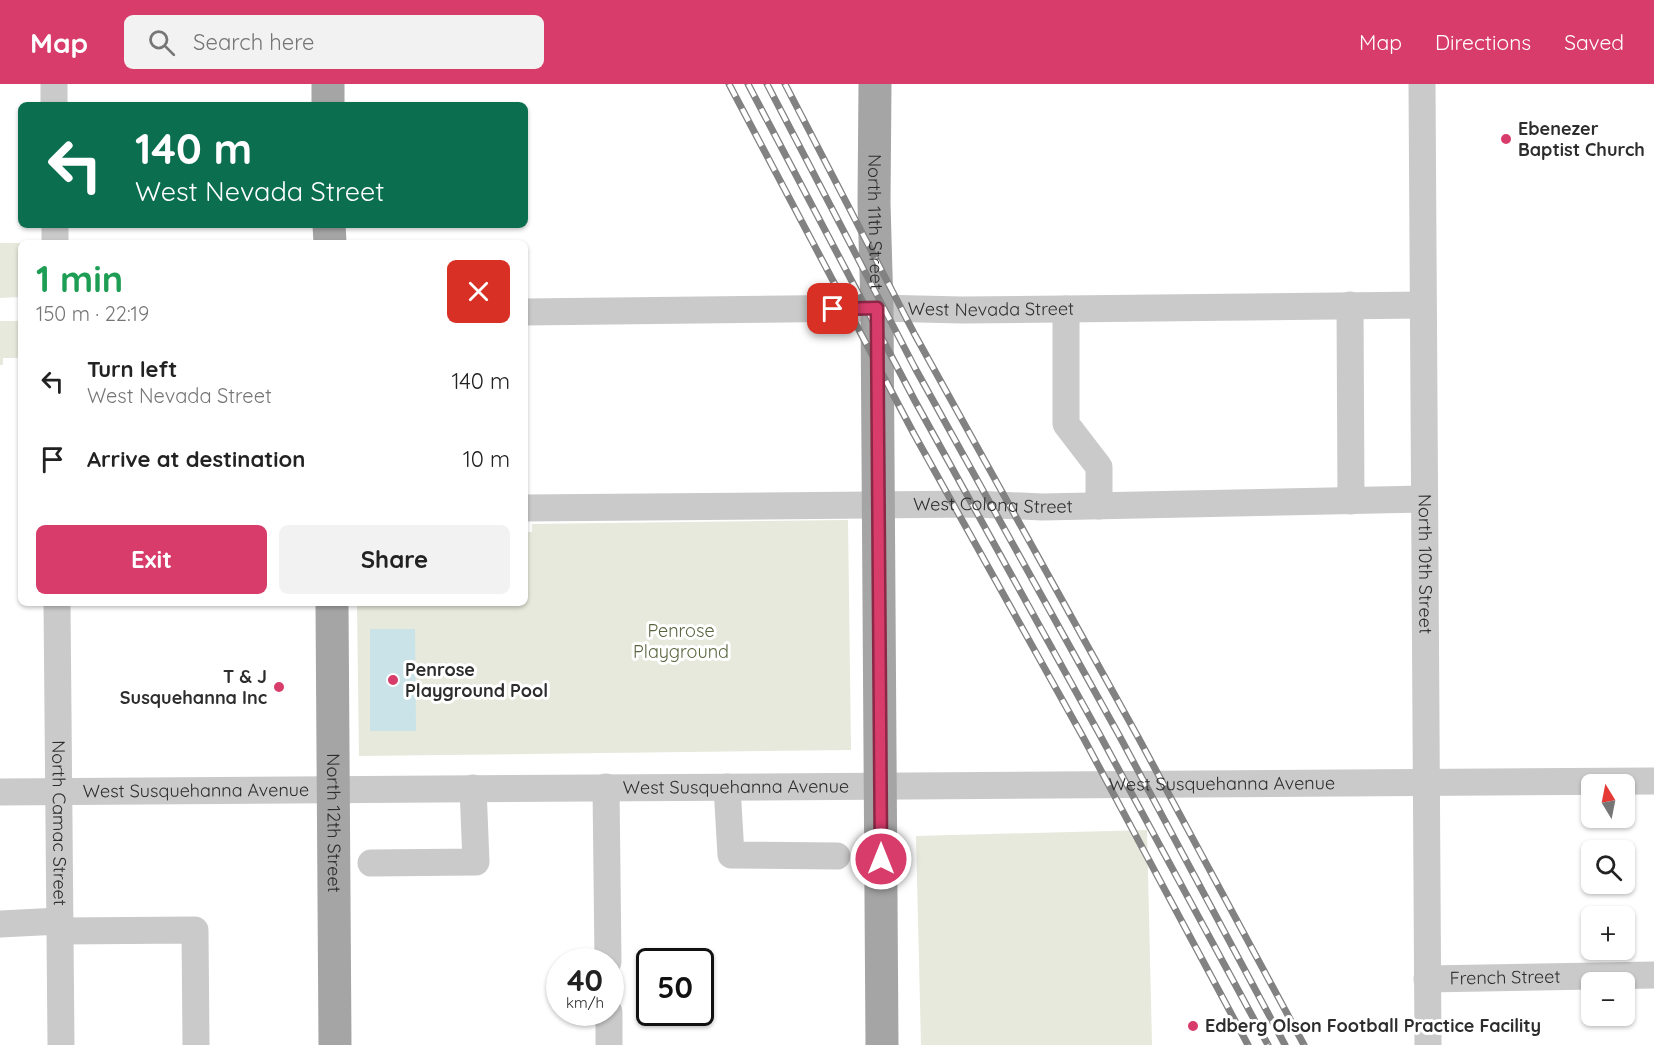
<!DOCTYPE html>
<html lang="en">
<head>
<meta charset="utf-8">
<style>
  body { margin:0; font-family:Quicksand,sans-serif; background:#f2f2f2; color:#222; height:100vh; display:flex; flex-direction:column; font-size:22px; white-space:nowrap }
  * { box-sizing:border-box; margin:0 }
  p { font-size:20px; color:#767676 }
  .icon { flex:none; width:33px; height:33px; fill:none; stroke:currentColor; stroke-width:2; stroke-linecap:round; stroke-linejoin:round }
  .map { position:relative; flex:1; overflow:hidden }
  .sheet { position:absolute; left:18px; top:156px; width:510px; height:366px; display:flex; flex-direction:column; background:#fff; border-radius:9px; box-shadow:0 2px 4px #0004 }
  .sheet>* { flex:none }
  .banner { position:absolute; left:18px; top:18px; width:510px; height:126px; border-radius:9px; box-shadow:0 2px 4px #0004; background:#0b6e4f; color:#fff; overflow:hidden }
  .needle { width:39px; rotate:350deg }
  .controls { position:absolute; left:1581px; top:690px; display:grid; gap:12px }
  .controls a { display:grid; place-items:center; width:54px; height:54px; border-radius:9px; background:#fff; box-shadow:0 2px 4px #0004; font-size:30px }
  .speed { position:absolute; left:546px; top:864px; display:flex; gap:12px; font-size:30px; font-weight:700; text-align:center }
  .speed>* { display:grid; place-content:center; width:78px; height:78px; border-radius:50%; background:#fff; box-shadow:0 2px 4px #0004; line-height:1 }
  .speed small { font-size:15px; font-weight:400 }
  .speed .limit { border:3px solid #111; border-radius:9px; background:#fff; color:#111 }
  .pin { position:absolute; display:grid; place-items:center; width:51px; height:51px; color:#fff; margin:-26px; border-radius:12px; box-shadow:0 3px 9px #0006 }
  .me { position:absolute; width:66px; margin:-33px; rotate:0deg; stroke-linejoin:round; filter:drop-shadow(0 0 4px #0008) }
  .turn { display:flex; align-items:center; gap:21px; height:126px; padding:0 18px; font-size:27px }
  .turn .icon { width:78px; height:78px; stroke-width:2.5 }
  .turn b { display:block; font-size:42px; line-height:51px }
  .round { display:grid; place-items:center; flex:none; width:63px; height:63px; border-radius:9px; background:#f2f2f2 }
  .head { display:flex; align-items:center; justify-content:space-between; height:102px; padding:0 18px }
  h1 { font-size:36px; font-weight:700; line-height:45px; color:#1e9e55 }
  .action { display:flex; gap:12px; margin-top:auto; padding:12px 18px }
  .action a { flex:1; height:69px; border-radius:9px; background:#d73c6b; color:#fff; font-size:24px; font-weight:700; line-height:69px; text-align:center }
  .action a+a { background:#f2f2f2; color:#222 }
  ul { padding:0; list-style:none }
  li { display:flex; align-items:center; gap:18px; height:78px; padding:0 18px }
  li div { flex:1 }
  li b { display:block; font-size:22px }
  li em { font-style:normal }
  header { display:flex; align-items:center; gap:36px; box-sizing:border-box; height:84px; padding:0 30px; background:#d73c6b; color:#fff }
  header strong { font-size:28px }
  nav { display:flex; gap:33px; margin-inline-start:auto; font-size:21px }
  .search { width:420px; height:54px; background:#f2f2f2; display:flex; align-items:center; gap:15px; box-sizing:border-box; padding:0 21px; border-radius:9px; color:#767676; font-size:22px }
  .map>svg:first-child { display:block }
  .green { fill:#e6e9db }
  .water { fill:#c9e3e8 }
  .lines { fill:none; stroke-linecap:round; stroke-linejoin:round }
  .minor { stroke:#cacaca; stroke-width:27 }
  .major { stroke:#a5a5a5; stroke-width:33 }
  .rail-casing { stroke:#828282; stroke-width:7 }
  .rail { stroke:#fff; stroke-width:4.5; stroke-dasharray:14; stroke-linecap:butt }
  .route-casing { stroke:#8c2746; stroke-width:15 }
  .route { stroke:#d73c6b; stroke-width:10 }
  .poi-dot { fill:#d73c6b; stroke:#fff; stroke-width:2 }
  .labels { text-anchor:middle; stroke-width:6; stroke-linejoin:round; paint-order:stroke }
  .poi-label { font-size:18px; font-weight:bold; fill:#2d2d2d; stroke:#fff; text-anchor:start }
  .street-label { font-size:18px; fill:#2d2d2d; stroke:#fff }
  .park-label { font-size:18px; fill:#59653e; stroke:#fff }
</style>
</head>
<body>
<header>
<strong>Map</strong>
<div class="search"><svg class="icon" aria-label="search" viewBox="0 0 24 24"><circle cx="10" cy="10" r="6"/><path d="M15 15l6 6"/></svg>Search here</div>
<nav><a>Map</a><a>Directions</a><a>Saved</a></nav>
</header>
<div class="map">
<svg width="1654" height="961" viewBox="0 0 1654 961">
  <rect width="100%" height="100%" fill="#fff"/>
  <path class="green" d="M 0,159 L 31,159 L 21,159 L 21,213 L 0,214 Z
    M 0,237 L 21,237 L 21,274 L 3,274 L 3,281 L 0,281 Z
    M 848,436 L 851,666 L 359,672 L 357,519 L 525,519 L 525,448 L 532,448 L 532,440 Z
    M 1147,746 L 1152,961 L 921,961 L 916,752 Z"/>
  <path class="water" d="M 370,545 L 415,545 L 416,647 L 370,647 Z"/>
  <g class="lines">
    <g class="minor">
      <path d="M 54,0 L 54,21"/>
      <path id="s1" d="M 1422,0 L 1428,961"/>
      <path d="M 55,141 L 55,159"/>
      <path d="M 1350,221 L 1351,417"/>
      <path d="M 1066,225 L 1066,340 L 1099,383 L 1099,422"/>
      <path id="s2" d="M 525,228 L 877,224 L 962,226 L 1423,221"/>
      <path id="s3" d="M 525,424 L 976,420 L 1042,423 L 1424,415"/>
      <path id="s4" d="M 57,519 L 61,961"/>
      <path d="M 606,703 L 608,878"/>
      <path d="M 727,703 L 731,771 L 837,772"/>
      <path id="s5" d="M 0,708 L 1654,697"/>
      <path d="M 371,779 L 476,778 L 473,704"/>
      <path d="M 0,840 L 60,837"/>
      <path d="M 60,847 L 195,846 L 196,961"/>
      <path id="s6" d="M 1427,895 L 1654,891"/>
      <path d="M 609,928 L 609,961"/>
    </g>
    <g class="major">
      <path d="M 328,0 L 328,21"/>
      <path id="s7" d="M 875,0 L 874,119 L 877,224 L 882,961"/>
      <path d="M 329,141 L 330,159"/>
      <path id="s8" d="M 332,519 L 335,961"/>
    </g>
    <defs>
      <path id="rail" d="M 729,0 L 914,350 L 1083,653 L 1248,961
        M 748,0 L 915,317 L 1101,653 L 1268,961
        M 767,0 L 915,284 L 1120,653 L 1285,961
        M 785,0 L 915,251 L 1138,653 L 1304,961"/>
    </defs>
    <use href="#rail" class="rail-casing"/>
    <use href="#rail" class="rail"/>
  </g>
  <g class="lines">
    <defs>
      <path id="route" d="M 833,225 L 877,224 L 881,775"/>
    </defs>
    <use href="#route" class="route-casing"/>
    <use href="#route" class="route"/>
  </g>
  <g class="poi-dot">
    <circle cx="1506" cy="55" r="6"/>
    <circle cx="393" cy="596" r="6"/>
    <circle cx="279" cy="603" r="6"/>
    <circle cx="1193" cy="942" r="6"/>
  </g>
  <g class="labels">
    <g class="poi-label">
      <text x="1518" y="51">Ebenezer<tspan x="1518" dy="21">Baptist Church</tspan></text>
      <text x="405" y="592">Penrose<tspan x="405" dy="21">Playground Pool</tspan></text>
      <text x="267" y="599" text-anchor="end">T &amp; J<tspan x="267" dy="21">Susquehanna Inc</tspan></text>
      <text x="1205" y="948">Edberg Olson Football Practice Facility</text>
    </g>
    <g class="street-label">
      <text dy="6" stroke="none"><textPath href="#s7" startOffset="138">North 11th Street</textPath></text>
      <text dy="6" stroke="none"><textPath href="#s2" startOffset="466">West Nevada Street</textPath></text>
      <text dy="6" stroke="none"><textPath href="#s3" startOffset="468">West Colona Street</textPath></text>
      <text dy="6" stroke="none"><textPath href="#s1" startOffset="480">North 10th Street</textPath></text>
      <text dy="6" stroke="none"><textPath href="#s5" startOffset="1222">West Susquehanna Avenue</textPath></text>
      <text dy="6" stroke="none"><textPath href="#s5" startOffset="736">West Susquehanna Avenue</textPath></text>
      <text dy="6" stroke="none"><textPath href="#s5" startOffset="196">West Susquehanna Avenue</textPath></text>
      <text dy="6" stroke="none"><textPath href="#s4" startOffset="220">North Camac Street</textPath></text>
      <text dy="6" stroke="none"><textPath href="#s8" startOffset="220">North 12th Street</textPath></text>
      <text dy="6" stroke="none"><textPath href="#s6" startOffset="78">French Street</textPath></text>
    </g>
    <g class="park-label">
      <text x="681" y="553">Penrose<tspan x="681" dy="21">Playground</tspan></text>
    </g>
  </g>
</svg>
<div class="controls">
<a><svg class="needle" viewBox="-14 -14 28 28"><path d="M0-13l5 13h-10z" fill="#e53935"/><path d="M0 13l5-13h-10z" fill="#767676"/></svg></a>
<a><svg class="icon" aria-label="search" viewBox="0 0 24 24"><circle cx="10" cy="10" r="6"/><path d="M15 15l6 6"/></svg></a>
<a>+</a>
<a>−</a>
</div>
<div class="speed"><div>40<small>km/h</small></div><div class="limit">50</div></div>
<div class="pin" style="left:833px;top:225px;background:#d93025"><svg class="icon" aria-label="arrive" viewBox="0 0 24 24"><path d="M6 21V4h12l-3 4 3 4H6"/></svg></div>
<svg class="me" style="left:881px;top:775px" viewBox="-20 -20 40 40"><circle r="17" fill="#d73c6b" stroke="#fff" stroke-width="3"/><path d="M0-11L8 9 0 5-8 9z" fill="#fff"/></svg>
<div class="banner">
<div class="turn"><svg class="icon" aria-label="left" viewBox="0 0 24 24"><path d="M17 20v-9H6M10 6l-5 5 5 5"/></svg><div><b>140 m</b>West Nevada Street</div></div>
</div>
<section class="sheet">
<div class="head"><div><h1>1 min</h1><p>150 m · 22:19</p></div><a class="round" style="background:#d93025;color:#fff"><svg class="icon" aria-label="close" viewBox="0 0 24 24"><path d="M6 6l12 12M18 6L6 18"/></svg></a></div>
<ul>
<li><svg class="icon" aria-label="left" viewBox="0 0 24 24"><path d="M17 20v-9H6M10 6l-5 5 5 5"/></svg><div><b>Turn left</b><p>West Nevada Street</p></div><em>140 m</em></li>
<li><svg class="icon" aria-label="arrive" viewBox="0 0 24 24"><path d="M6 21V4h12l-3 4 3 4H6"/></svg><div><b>Arrive at destination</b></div><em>10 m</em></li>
</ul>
<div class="action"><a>Exit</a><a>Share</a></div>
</section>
</div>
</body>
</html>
